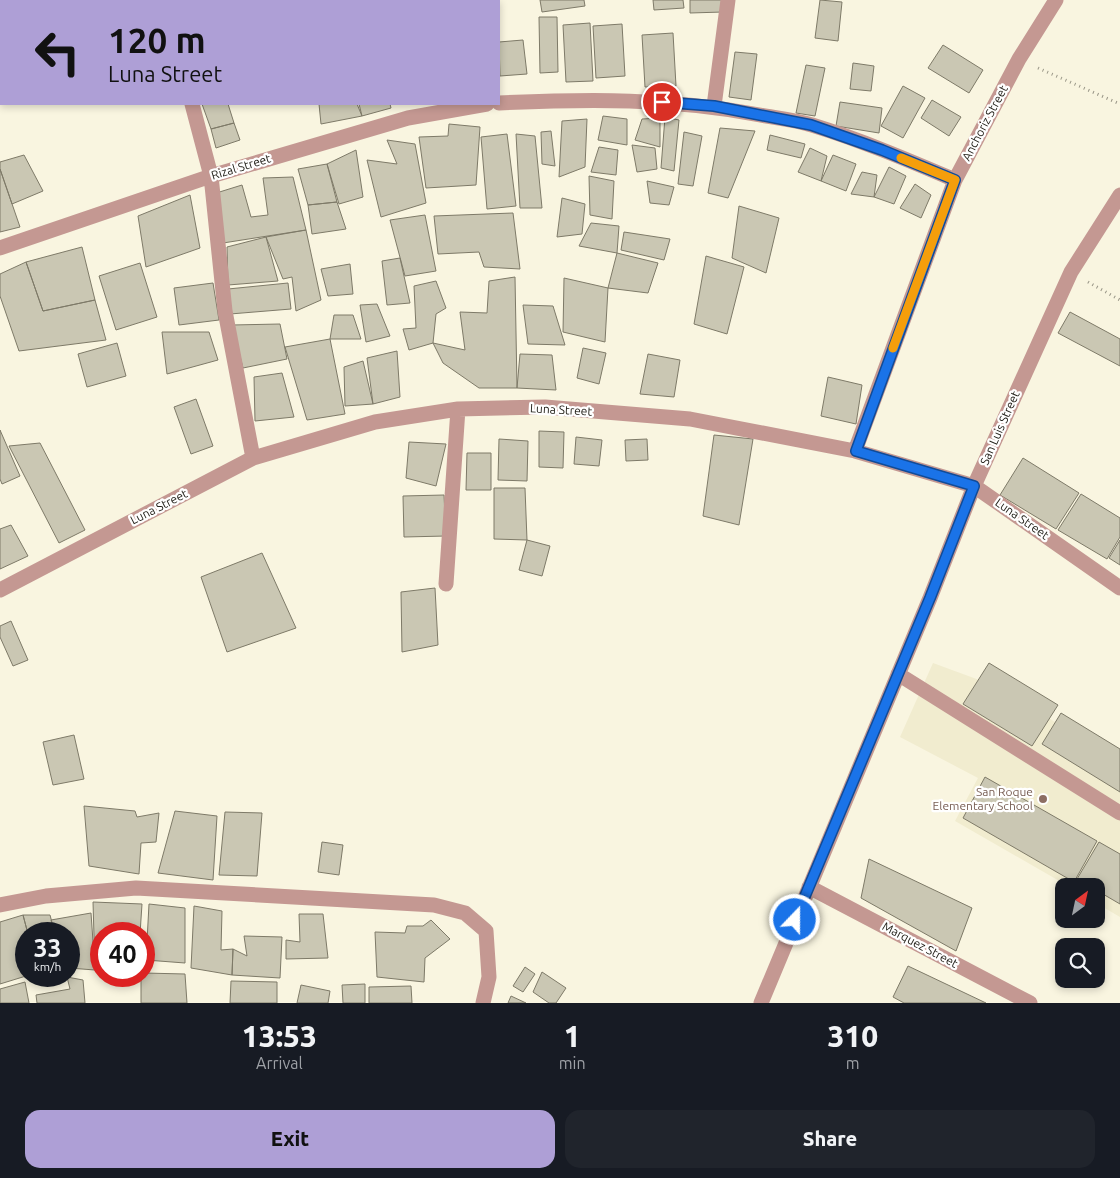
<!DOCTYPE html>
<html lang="en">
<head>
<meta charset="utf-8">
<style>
  body { margin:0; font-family:Ubuntu,sans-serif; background:#20242c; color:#f1f3f6; height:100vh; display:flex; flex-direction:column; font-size:19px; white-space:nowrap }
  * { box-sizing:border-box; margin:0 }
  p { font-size:16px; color:#9ea1a6 }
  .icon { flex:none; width:28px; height:28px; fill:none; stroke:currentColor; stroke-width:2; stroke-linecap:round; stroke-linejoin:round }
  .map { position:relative; height:1003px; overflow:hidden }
  .sheet { display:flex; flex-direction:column; background:#171b24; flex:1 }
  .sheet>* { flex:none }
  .banner { position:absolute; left:0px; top:0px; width:500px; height:105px; box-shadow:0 2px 8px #0003; background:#ae9fd6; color:#111; overflow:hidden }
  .needle { width:32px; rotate:33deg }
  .buttons { position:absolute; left:1055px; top:878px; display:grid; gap:10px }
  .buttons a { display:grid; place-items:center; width:50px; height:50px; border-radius:10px; background:#171b24; box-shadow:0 2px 8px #0003; font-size:25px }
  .speed { position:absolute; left:15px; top:922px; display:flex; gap:10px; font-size:25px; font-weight:700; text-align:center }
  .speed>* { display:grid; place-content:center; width:65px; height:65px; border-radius:50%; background:#171b24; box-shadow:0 2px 8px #0003; line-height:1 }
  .speed small { font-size:12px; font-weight:400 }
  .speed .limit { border:8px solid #d22; background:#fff; color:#111 }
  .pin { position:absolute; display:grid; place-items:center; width:42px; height:42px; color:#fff; margin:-21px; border:2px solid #fff; border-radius:50%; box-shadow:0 1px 5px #0007 }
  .me { position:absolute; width:55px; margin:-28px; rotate:22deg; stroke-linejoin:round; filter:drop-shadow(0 0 4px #0008) }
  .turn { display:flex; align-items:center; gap:18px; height:105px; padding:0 25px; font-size:22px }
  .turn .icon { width:65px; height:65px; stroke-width:2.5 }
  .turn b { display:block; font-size:35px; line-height:42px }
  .eta { display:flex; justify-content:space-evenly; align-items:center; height:85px; text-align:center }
  .eta b { font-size:30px; font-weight:800; line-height:35px }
  .cta { display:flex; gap:10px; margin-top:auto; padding:10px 25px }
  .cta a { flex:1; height:58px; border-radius:15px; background:#ae9fd6; color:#111; font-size:20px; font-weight:800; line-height:58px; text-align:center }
  .cta a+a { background:#20242c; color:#f1f3f6 }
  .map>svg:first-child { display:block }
  .built { fill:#f1eccf }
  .building { fill:#cac7b3; stroke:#7e7a68 }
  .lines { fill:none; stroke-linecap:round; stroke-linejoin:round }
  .path { stroke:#989586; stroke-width:3; stroke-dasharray:1 4; stroke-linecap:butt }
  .minor { stroke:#c49892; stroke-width:15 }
  .route-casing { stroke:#114b97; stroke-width:12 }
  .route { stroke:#1a73e8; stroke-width:9 }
  .slow { stroke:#f59e0b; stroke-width:9 }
  .education-dot { fill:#8d6e63; stroke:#fff; stroke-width:2 }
  .labels { text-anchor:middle; stroke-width:4.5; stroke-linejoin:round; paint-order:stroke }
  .street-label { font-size:12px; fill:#23211a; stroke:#fff }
  .education-label { font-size:12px; fill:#785e54; stroke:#fff; text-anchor:end }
</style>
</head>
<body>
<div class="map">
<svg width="1120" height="1003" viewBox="0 0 1120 1003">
  <rect width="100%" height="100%" fill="#f9f5e0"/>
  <path class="built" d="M 933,663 L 1001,688 L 1120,763 L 1120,917 L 1096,903 L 1096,886 L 1068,886 L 955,821 L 978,778 L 900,737 Z"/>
  <path class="building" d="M 292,0 L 332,0 L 332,1 L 292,1 Z
    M 412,0 L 444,0 L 444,1 L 412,1 Z
    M 446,0 L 483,0 L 484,1 L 447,1 Z
    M 540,0 L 584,0 L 585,6 L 542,12 Z
    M 653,0 L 683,0 L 684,8 L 654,10 Z
    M 690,0 L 723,0 L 723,12 L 690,13 Z
    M 820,0 L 842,2 L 838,41 L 815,38 Z
    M 539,17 L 557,17 L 558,72 L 540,73 Z
    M 590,23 L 593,81 L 566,82 L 563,25 Z
    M 622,24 L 625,76 L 596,78 L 593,26 Z
    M 673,33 L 676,86 L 645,87 L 642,35 Z
    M 523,40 L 527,74 L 500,76 L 499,42 Z
    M 943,45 L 983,70 L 969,93 L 928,68 Z
    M 735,52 L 757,54 L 751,100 L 729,97 Z
    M 853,63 L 874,66 L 871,91 L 850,89 Z
    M 806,65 L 825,68 L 815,116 L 796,113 Z
    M 903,86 L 925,98 L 903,138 L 881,126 Z
    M 932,100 L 961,117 L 949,136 L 921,118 Z
    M 840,102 L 882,108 L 879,133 L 836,126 Z
    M 202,104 L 228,104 L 234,123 L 211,129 Z
    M 319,104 L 357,104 L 362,116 L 321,124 Z
    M 359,104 L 390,104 L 391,108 L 362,116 Z
    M 603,116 L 627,119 L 627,145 L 598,140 Z
    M 665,117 L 679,120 L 674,171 L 661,168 Z
    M 660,118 L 660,147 L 635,140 L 642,119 Z
    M 587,119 L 585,167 L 559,177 L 562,121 Z
    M 234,123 L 240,140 L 216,148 L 211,129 Z
    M 449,124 L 480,127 L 476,185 L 426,188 L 419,137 L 448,136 Z
    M 720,128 L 755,131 L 728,198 L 708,193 Z
    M 551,131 L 555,166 L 542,164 L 541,132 Z
    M 684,132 L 702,136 L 693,186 L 678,184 Z
    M 507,134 L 516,206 L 487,209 L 481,137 Z
    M 516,134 L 535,136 L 542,208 L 520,208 Z
    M 770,135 L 805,144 L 801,158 L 767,150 Z
    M 387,140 L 415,144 L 426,203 L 381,217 L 367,160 L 397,164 Z
    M 632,145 L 655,148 L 657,169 L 637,172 Z
    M 599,147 L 618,150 L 616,175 L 591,172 Z
    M 810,148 L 827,156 L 821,181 L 798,172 Z
    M 356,150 L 363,197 L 339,204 L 327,164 Z
    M 24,155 L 43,191 L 12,204 L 0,169 L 0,162 Z
    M 833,155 L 856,164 L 846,191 L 821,181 Z
    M 327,164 L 337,202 L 308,205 L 298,169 Z
    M 889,167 L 906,176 L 894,204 L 874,197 Z
    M 0,169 L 20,227 L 0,232 Z
    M 862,172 L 877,175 L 874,197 L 851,194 Z
    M 589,176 L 614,181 L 612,219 L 590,215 Z
    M 293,177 L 306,230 L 223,243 L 213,194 L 242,185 L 251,217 L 268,215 L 263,178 Z
    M 647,181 L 674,187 L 669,205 L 650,203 Z
    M 915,184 L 931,195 L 921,218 L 900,208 Z
    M 190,195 L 200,248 L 146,267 L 138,216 Z
    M 562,198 L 585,204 L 582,234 L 557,237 Z
    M 337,202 L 346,229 L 312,234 L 308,205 Z
    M 739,206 L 779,218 L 766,273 L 732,258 Z
    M 513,213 L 520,269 L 484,267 L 479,252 L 438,254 L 434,216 Z
    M 425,215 L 436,271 L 405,276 L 390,220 Z
    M 591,223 L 619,226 L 617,253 L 579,246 Z
    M 306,230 L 321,300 L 296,311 L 292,277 L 283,279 L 266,237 Z
    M 624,232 L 670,239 L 664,260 L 621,250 Z
    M 266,237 L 278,281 L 228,285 L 227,247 Z
    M 82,247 L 95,300 L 43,311 L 26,262 Z
    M 617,253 L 658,263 L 648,293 L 608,288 Z
    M 706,256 L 744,267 L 727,334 L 694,324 Z
    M 400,258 L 410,303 L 387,305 L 382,261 Z
    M 26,262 L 43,311 L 95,300 L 106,340 L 19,351 L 0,296 L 0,274 Z
    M 140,263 L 157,317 L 116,330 L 99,276 Z
    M 350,264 L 353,294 L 328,296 L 321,269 Z
    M 515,277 L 517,388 L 479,388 L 443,363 L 433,343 L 465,350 L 460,312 L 487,313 L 489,281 Z
    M 564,278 L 608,288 L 605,342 L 563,332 Z
    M 436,281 L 446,308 L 436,314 L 433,343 L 409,350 L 403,329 L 416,328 L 414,286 Z
    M 213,283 L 219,320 L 179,325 L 174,288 Z
    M 288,283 L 291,309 L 230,314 L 228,289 Z
    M 377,304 L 390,336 L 366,342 L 360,305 Z
    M 523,305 L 553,306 L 565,345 L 528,344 Z
    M 1070,312 L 1120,339 L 1120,366 L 1058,333 Z
    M 334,315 L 353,315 L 361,339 L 330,339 Z
    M 280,324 L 287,359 L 243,368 L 232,325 Z
    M 162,332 L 209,332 L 218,360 L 167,374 Z
    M 330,339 L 345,414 L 307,420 L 285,347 Z
    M 117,343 L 126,376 L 87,387 L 78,354 Z
    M 583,348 L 606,353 L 599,384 L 577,378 Z
    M 397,351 L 400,397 L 373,404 L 367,358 Z
    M 520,354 L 552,355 L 556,390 L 517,388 Z
    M 648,354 L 680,360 L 674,397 L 640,394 Z
    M 363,361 L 373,404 L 345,406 L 344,367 Z
    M 282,373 L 294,417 L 255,421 L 254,377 Z
    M 828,377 L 862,385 L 856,424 L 821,416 Z
    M 196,399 L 213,446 L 191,454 L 174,407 Z
    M 0,430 L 20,476 L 2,484 L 0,479 Z
    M 539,431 L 564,432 L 563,468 L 539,467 Z
    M 714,435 L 753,439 L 739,525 L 703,516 Z
    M 576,437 L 602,440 L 599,466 L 574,464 Z
    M 499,439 L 528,441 L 527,481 L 498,480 Z
    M 647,439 L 648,460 L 626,461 L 625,440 Z
    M 409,442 L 446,444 L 436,486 L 406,478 Z
    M 40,443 L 85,530 L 59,543 L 9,446 Z
    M 467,453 L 491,453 L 491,490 L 466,490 Z
    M 1023,458 L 1079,493 L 1056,529 L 1000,495 Z
    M 494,488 L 525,488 L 527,540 L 494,539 Z
    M 1081,494 L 1120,518 L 1120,537 L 1107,559 L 1058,530 Z
    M 444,495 L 446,536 L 404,537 L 403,496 Z
    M 11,525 L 28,556 L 0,569 L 0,529 Z
    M 527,540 L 550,546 L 542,576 L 519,570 Z
    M 1120,540 L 1120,565 L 1109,558 Z
    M 262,553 L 296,628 L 227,652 L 201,577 Z
    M 435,588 L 438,645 L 402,652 L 401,592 Z
    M 11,621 L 28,660 L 13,666 L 0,637 L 0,626 Z
    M 989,663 L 1058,705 L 1032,746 L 963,704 Z
    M 1061,713 L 1120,749 L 1120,792 L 1042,744 Z
    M 74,735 L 84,779 L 53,785 L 43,742 Z
    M 985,777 L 1097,841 L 1074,882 L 963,818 Z
    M 84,806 L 135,811 L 137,817 L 159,813 L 156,842 L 141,843 L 139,874 L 89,866 Z
    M 175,811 L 217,816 L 213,880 L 158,873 Z
    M 225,812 L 262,813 L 257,876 L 219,875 Z
    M 322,842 L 343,845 L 339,875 L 318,872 Z
    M 1099,842 L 1120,854 L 1120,904 L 1096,890 L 1096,886 L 1089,886 L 1077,879 Z
    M 869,859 L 972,908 L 956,951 L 861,898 Z
    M 93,902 L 142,904 L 140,934 L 101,934 L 101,970 L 95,970 Z
    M 149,904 L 185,908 L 185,963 L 146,960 Z
    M 194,906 L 222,911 L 221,950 L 233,949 L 232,975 L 191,968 Z
    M 91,913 L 95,970 L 69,968 L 69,934 L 55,934 L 51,920 Z
    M 299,914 L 323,914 L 328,958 L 286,959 L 286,940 L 300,942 Z
    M 23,915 L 50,915 L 55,934 L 28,934 Z
    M 23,915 L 28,934 L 26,934 L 26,976 L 0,984 L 0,922 Z
    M 431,920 L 450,939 L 425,958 L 424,982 L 377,977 L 375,932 L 405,933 L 407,926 L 423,926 Z
    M 244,936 L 282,937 L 280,978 L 232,975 L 233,949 L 247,956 Z
    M 908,966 L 986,1003 L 904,1003 L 893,997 Z
    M 525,967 L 535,974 L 523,992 L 513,986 Z
    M 542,972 L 566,988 L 556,1003 L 549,1003 L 533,992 Z
    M 144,973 L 185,974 L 187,1003 L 141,1003 L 141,976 L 144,976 Z
    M 67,977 L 83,980 L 85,1003 L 37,1003 L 36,995 L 70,989 Z
    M 231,981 L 277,982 L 277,1003 L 230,1003 Z
    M 25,982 L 29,1003 L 0,1003 L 0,989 Z
    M 365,984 L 365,1003 L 343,1003 L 342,985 Z
    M 301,985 L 330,991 L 328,1003 L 297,1003 Z
    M 411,986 L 412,1003 L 369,1003 L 369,987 Z
    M 511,996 L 526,1003 L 508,1003 Z"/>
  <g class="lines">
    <path class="path" d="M 1038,68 L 1120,104
      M 1088,282 L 1120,300"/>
    <path class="minor" d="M 165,0 L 165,1
      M 499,103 C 588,99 672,98 760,115 C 777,118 796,120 812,125 C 861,140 908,160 955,180
      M 192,104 L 211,176 L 225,311 L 253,458
      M 714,106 L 728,0
      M 0,248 L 211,176 L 408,118 L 487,104
      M 855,451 L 955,180 L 1019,59 L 1056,0
      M 446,584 L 458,409
      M 0,590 L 253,458 L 375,422 L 458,409 L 545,407 L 690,419 L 855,451 L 974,486 L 1120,588
      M 898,674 L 1120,813
      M 809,887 L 1030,1003
      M 0,905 L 46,896 L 136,888 L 434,905 L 465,913 L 486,931 L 489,977 L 483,1003
      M 761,1003 L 930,598 L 974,486 L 1071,272 L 1120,195"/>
  </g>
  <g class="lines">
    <defs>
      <path id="route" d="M 662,102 L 714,106 L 811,125 L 882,150 L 955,180 L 856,451 L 974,486 L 930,598 L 795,920"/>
    </defs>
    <use href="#route" class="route-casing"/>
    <use href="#route" class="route"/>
    <path class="slow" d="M 893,348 L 955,180 L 901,158"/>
  </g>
  <circle class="education-dot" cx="1043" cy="799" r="5"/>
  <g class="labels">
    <g class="street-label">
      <text transform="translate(985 123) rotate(-62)" y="4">Anchoriz Street</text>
      <text transform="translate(241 167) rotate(-17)" y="4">Rizal Street</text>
      <text transform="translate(561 410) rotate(3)" y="4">Luna Street</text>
      <text transform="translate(1000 428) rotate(-66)" y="4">San Luis Street</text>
      <text transform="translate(159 507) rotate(-27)" y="4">Luna Street</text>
      <text transform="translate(1022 519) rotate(35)" y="4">Luna Street</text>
      <text transform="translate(920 945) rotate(28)" y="4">Marquez Street</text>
    </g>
    <g class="education-label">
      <text x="1033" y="796">San Roque<tspan x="1033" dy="14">Elementary School</tspan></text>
    </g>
  </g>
</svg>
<div class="buttons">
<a><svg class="needle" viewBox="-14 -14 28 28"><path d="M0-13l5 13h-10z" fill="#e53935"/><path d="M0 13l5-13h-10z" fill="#9ea1a6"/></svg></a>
<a><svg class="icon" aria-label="search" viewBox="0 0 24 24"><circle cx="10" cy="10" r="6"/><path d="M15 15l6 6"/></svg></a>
</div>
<div class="speed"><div>33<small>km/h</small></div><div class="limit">40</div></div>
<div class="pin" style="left:662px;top:102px;background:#d93025"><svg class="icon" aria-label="arrive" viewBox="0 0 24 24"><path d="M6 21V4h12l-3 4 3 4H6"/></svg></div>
<svg class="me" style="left:795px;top:920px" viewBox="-20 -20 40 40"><circle r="17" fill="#1a73e8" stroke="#fff" stroke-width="3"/><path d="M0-11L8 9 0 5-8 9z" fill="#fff"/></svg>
<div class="banner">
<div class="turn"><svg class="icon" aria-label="left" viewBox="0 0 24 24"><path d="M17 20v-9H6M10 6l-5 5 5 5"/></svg><div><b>120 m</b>Luna Street</div></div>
</div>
</div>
<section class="sheet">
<div class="eta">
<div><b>13:53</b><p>Arrival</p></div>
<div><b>1</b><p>min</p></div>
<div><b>310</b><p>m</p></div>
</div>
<div class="cta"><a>Exit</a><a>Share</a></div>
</section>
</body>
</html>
